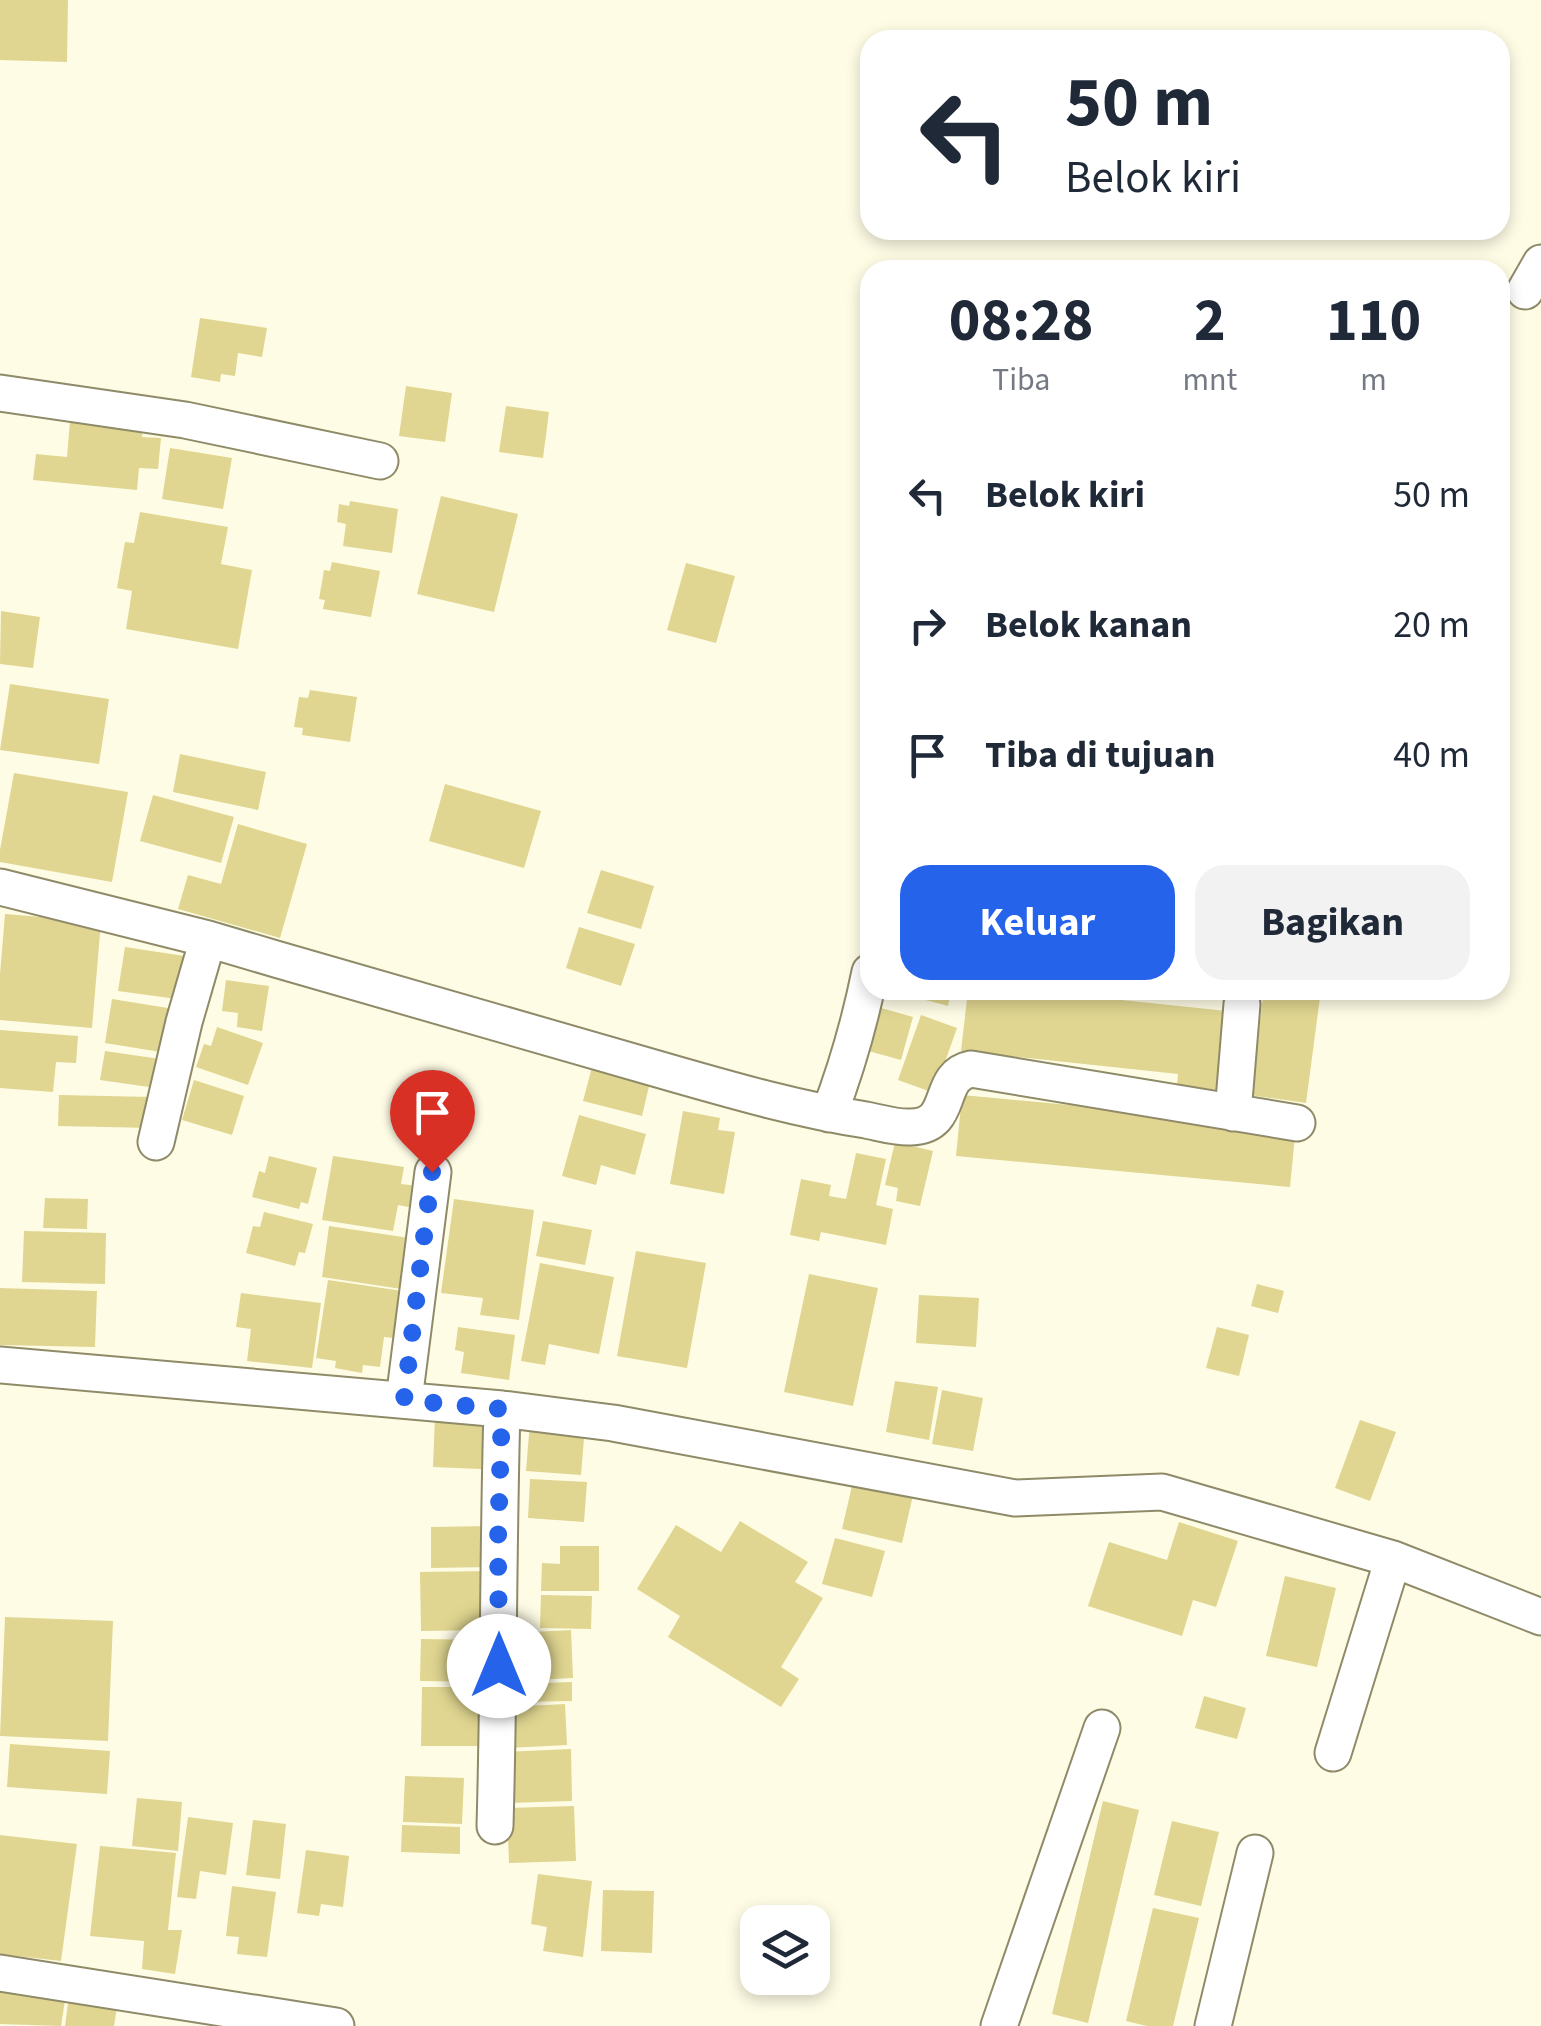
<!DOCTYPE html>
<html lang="id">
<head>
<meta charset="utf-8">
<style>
  body { margin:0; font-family:"Source Sans 3",sans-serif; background:#f2f2f3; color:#1f2937; height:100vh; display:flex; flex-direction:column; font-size:38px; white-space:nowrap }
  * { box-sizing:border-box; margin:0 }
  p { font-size:32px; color:#747a83 }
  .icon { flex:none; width:55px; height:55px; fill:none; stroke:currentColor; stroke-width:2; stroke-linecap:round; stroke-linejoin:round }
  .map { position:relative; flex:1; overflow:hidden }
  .drawer { position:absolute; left:860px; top:260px; width:650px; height:740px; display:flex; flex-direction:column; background:#fff; border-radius:30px; box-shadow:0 5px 15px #0003 }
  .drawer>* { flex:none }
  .hud { position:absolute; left:860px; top:30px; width:650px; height:210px; border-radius:30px; box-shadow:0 5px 15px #0003; background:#fff; color:#1f2937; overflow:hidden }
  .fabs { position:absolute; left:740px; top:1905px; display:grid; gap:20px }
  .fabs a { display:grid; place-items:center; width:90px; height:90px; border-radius:20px; background:#fff; box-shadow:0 5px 15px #0003; font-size:50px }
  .pin { position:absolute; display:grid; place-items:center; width:85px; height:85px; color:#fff; margin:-102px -42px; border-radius:50% 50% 50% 0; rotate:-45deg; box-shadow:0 0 10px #0007 }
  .pin .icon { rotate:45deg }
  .me { position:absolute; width:110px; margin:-55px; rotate:0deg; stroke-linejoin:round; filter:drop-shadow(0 0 8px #0008) }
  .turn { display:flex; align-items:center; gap:35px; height:210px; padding:0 40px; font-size:45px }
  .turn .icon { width:130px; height:130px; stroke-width:2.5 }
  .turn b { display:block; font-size:70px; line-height:85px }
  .eta { display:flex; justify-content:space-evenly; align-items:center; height:170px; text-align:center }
  .eta b { font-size:60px; font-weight:700; line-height:70px }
  .button { display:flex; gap:20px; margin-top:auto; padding:20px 40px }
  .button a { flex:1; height:115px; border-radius:30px; background:#2563eb; color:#fff; font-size:40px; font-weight:700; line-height:115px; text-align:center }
  .button a+a { background:#f2f2f3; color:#1f2937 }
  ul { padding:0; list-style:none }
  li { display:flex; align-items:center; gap:30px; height:130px; padding:0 40px }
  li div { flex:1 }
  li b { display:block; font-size:38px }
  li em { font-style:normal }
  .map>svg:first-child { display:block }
  .building { fill:#e0d691 }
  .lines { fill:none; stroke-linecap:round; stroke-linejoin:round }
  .minor-casing { stroke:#8f8a68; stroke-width:39 }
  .minor { stroke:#fff; stroke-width:35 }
  .route { stroke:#2563eb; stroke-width:18; stroke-dasharray:0 32.4 }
</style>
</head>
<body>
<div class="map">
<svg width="1541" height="2026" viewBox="0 0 1541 2026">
  <rect width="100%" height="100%" fill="#fefce5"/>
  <path class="building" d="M 0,0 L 68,0 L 67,62 L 0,60 Z
    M 200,318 L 267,328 L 262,357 L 238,353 L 235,376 L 221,374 L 220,382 L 191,377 Z
    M 406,386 L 452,393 L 445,442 L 399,436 Z
    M 506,406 L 549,412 L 543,458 L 499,452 Z
    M 70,421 L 143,427 L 142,437 L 161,438 L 158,469 L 139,468 L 137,490 L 33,480 L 36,454 L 67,457 Z
    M 170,448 L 232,458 L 223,509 L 162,499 Z
    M 441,496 L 518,514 L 494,612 L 417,594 Z
    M 350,501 L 398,509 L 392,553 L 343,546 L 346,524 L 337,522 L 339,504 L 349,506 Z
    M 140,512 L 228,527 L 221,564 L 252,570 L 238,649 L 126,629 L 132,591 L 117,588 L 125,542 L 134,543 Z
    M 332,562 L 380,571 L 371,617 L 323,609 L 325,600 L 319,599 L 324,570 L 330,571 Z
    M 686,563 L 735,576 L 716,643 L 667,630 Z
    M 1,611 L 40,617 L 33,668 L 0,664 Z
    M 10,684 L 109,699 L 99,764 L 0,750 Z
    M 310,690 L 357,697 L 350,742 L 302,735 L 303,728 L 294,727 L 299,697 L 308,698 Z
    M 180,754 L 266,772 L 258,810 L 173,792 Z
    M 14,773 L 128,792 L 112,882 L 0,862 L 0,850 Z
    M 445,784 L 541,811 L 524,868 L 429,841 Z
    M 153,795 L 234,817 L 221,863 L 140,841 Z
    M 238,824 L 307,844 L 280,938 L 178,909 L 188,875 L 221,884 Z
    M 601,870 L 654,886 L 641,929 L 587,913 Z
    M 5,914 L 101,922 L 92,1028 L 0,1020 L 0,974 Z
    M 579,927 L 635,944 L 621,986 L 566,968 Z
    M 125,947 L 191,957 L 184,1000 L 118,991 Z
    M 226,980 L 269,986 L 262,1031 L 237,1027 L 238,1013 L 222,1011 Z
    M 889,990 L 951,990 L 948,1006 Z
    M 968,990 L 1025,990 L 1227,1011 L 1219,1090 L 1177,1085 L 1178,1074 L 961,1051 Z
    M 1264,990 L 1321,990 L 1306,1103 L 1250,1095 Z
    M 112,999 L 174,1009 L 167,1053 L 105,1043 Z
    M 874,1006 L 913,1017 L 901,1060 L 861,1049 Z
    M 921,1015 L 957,1028 L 934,1093 L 898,1080 Z
    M 217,1027 L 263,1043 L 248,1085 L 196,1067 L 204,1044 L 211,1046 Z
    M 0,1030 L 78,1036 L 76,1063 L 56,1062 L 53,1092 L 0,1088 Z
    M 105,1051 L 160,1059 L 156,1088 L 100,1080 Z
    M 592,1067 L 650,1082 L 642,1116 L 583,1101 Z
    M 194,1080 L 244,1096 L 232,1135 L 182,1120 Z
    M 59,1095 L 153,1097 L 152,1128 L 58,1126 Z
    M 962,1095 L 1296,1126 L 1290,1187 L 956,1156 Z
    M 683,1111 L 720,1118 L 718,1130 L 735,1132 L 724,1194 L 670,1184 Z
    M 579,1115 L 646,1134 L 635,1175 L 601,1165 L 596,1185 L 562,1176 Z
    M 895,1142 L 933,1151 L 920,1206 L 896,1201 L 898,1188 L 885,1185 Z
    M 856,1153 L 886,1159 L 876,1205 L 893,1209 L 886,1245 L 821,1232 L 819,1241 L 790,1235 L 801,1179 L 831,1185 L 829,1196 L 846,1199 Z
    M 269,1156 L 317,1168 L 308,1204 L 301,1202 L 299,1209 L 252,1197 L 259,1171 L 265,1173 Z
    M 333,1156 L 404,1167 L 401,1184 L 418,1186 L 414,1208 L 398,1205 L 393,1231 L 322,1220 Z
    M 45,1198 L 88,1199 L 87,1229 L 43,1228 Z
    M 454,1199 L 534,1210 L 519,1320 L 480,1315 L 483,1298 L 441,1293 Z
    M 264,1212 L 313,1224 L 305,1253 L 299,1252 L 295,1266 L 246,1253 L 253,1226 L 260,1227 Z
    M 543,1221 L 592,1230 L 585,1265 L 536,1256 Z
    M 329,1226 L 416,1239 L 408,1290 L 322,1277 Z
    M 24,1231 L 106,1233 L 105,1284 L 22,1282 Z
    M 636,1251 L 706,1263 L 687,1368 L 617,1356 Z
    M 540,1263 L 614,1277 L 599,1354 L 549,1344 L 545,1365 L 521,1361 Z
    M 809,1274 L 878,1288 L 853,1406 L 784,1392 Z
    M 328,1280 L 409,1292 L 402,1339 L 384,1337 L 380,1367 L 363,1365 L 362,1373 L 335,1368 L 336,1361 L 316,1358 Z
    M 1257,1284 L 1284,1291 L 1278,1313 L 1251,1306 Z
    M 0,1288 L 97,1291 L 95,1347 L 0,1345 Z
    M 241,1293 L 321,1303 L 312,1368 L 247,1361 L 251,1329 L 236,1327 Z
    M 919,1295 L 979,1298 L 976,1347 L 916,1343 Z
    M 458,1327 L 515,1335 L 509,1380 L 461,1373 L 464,1352 L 455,1350 Z
    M 1217,1327 L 1249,1335 L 1239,1376 L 1206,1368 Z
    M 895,1381 L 938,1387 L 929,1440 L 886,1432 Z
    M 942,1390 L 983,1398 L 973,1451 L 932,1444 Z
    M 435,1415 L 484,1418 L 483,1429 L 497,1430 L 495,1457 L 482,1457 L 481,1469 L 433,1467 Z
    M 1360,1420 L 1396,1432 L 1370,1501 L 1335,1488 Z
    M 530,1422 L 585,1426 L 581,1475 L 526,1471 Z
    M 854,1477 L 914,1491 L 902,1543 L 842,1529 Z
    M 530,1479 L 587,1482 L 584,1522 L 528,1518 Z
    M 740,1521 L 808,1562 L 795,1582 L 823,1598 L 781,1667 L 799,1679 L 781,1707 L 668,1637 L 680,1616 L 637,1589 L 676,1525 L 721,1552 Z
    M 1179,1522 L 1238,1541 L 1216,1607 L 1193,1600 L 1182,1636 L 1088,1606 L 1109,1542 L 1167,1560 Z
    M 490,1526 L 490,1567 L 431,1568 L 431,1527 Z
    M 835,1538 L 885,1551 L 872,1597 L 822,1584 Z
    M 560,1546 L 599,1546 L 599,1591 L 541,1591 L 542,1563 L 560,1564 Z
    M 491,1571 L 492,1630 L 421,1631 L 420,1572 Z
    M 1285,1576 L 1336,1588 L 1317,1667 L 1266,1656 Z
    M 541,1595 L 592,1596 L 591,1629 L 540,1628 Z
    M 5,1617 L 113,1621 L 108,1741 L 0,1736 Z
    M 571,1630 L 573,1678 L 515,1681 L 513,1633 Z
    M 421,1639 L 488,1640 L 488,1682 L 420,1681 Z
    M 572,1682 L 572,1701 L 518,1702 L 518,1684 Z
    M 422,1687 L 489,1687 L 489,1746 L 421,1746 Z
    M 1204,1696 L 1246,1708 L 1237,1739 L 1195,1728 Z
    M 565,1704 L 567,1745 L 508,1748 L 506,1707 Z
    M 10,1744 L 110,1751 L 107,1794 L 7,1787 Z
    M 571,1749 L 572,1801 L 506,1803 L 505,1752 Z
    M 405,1776 L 464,1778 L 462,1824 L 403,1822 Z
    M 137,1798 L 182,1802 L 178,1851 L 132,1846 Z
    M 1103,1801 L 1139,1810 L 1088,2023 L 1052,2014 Z
    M 574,1806 L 576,1861 L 509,1863 L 507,1808 Z
    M 188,1817 L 233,1823 L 226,1875 L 200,1871 L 196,1899 L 177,1897 Z
    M 253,1820 L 286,1824 L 280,1879 L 246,1875 Z
    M 1172,1821 L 1219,1832 L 1201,1906 L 1154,1895 Z
    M 402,1825 L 460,1827 L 460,1854 L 401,1852 Z
    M 0,1835 L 77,1844 L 61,1961 L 0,1954 Z
    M 100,1846 L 176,1853 L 168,1930 L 182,1930 L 175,1974 L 142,1969 L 144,1941 L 90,1936 Z
    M 306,1850 L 349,1856 L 343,1907 L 321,1904 L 319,1916 L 297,1913 Z
    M 538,1874 L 592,1881 L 583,1957 L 543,1951 L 547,1927 L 531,1924 Z
    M 232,1886 L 276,1892 L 267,1957 L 237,1954 L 239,1937 L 226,1936 Z
    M 603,1890 L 654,1891 L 652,1953 L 601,1951 Z
    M 1153,1908 L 1199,1918 L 1173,2026 L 1147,2026 L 1126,2021 Z
    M 0,1977 L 67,1987 L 61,2026 L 0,2024 Z
    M 70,1988 L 119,1994 L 114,2026 L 65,2026 Z"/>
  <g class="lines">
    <defs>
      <path id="minor" d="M 1525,291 L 1541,263
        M 0,393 L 185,420 L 380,461
        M 0,887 L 208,939 L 184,1022 L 156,1142
        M 208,939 C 363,985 518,1030 675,1074 C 738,1092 801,1110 866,1120 C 881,1123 897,1128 911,1127 C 956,1126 935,1076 971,1069 L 1297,1123
        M 1233,1113 L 1242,1004
        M 829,1114 C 847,1067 860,1021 870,972
        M 0,1365 L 502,1409 L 613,1423 L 1015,1498 L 1162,1492 L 1393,1559 L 1541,1617
        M 404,1400 L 433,1172
        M 1333,1753 L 1393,1559
        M 495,1826 C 499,1687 498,1548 502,1409
        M 0,1973 L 336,2026
        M 999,2026 L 1102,1728
        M 1213,2026 L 1255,1853"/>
    </defs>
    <use href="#minor" class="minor-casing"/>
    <use href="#minor" class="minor"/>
  </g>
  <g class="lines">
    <path class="route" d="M 432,1172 L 404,1400 L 502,1409 L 498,1540 L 499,1666"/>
  </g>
</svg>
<div class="fabs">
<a><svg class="icon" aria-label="layers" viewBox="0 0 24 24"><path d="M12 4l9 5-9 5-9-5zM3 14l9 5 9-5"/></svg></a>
</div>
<div class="pin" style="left:432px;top:1172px;background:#d93025"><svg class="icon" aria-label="arrive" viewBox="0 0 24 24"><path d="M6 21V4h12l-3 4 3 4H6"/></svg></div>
<svg class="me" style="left:499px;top:1666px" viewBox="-20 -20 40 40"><circle r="19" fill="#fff"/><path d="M0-13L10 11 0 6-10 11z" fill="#2563eb"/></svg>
<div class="hud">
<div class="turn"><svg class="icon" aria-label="left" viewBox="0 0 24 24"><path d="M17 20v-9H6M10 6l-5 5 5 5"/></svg><div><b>50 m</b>Belok kiri</div></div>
</div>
<section class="drawer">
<div class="eta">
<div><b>08:28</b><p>Tiba</p></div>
<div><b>2</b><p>mnt</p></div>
<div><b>110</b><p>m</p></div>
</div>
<ul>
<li><svg class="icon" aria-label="left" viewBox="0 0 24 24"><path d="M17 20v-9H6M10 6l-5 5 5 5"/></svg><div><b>Belok kiri</b></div><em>50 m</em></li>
<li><svg class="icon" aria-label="right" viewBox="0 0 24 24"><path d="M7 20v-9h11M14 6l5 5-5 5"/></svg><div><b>Belok kanan</b></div><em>20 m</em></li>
<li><svg class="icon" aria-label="arrive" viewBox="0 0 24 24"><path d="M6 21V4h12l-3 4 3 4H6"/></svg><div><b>Tiba di tujuan</b></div><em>40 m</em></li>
</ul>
<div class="button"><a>Keluar</a><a>Bagikan</a></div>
</section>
</div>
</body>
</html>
